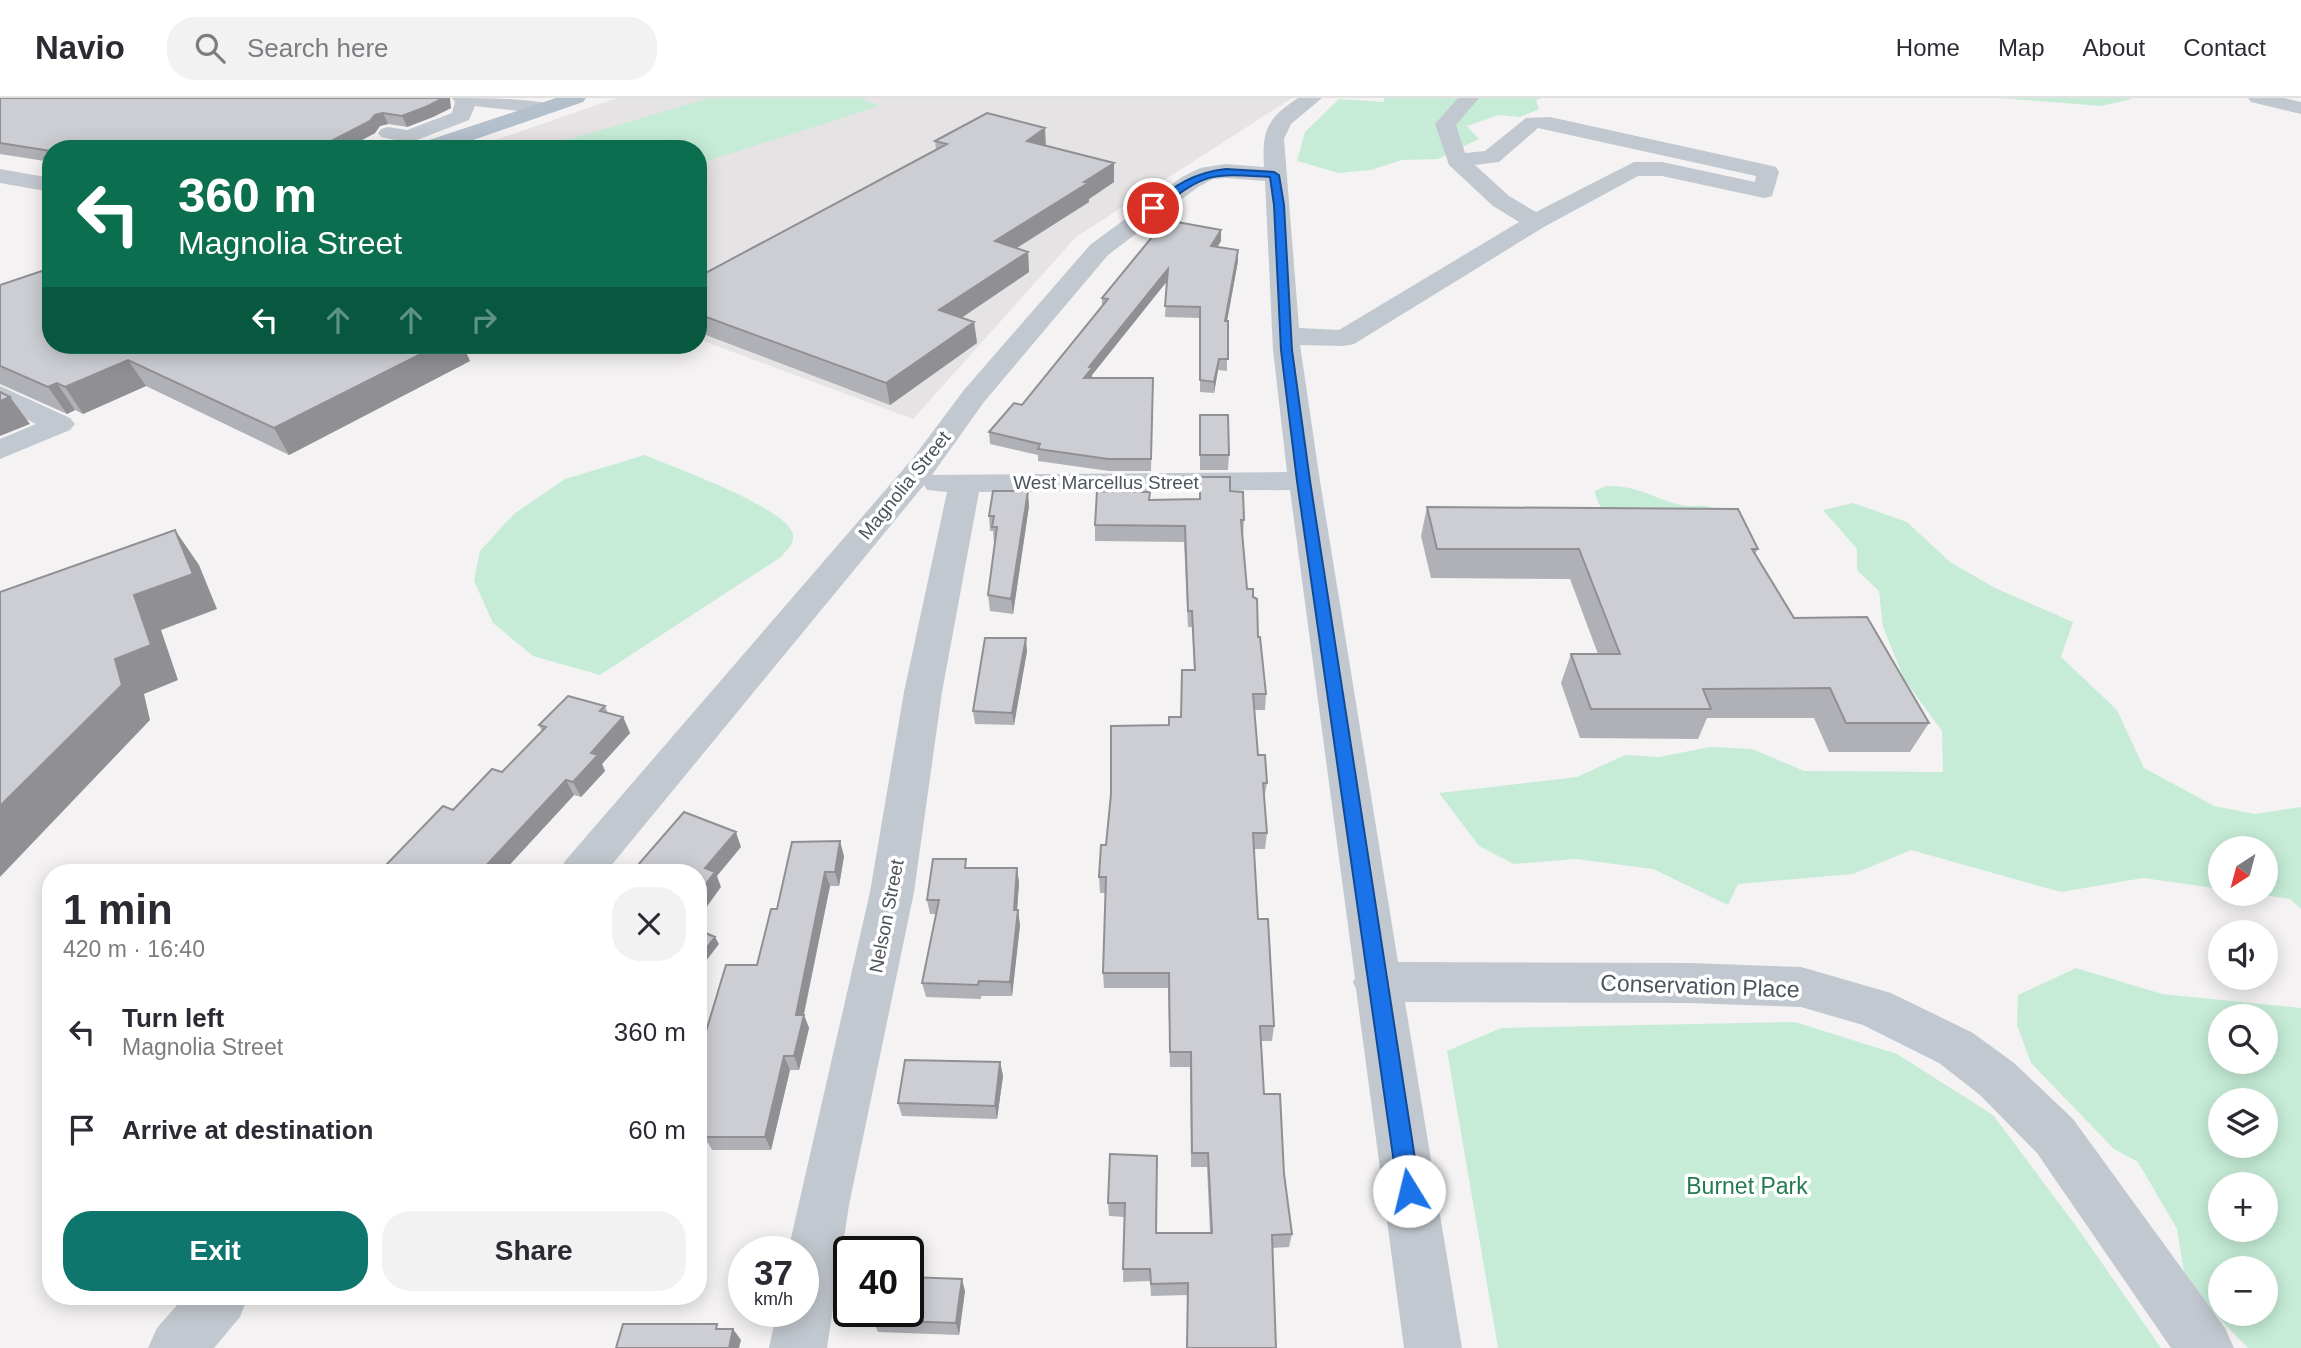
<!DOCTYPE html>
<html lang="en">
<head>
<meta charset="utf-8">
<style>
  body { margin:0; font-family:Helvetica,sans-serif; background:#f2f2f3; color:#2b2b33; height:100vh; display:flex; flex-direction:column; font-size:26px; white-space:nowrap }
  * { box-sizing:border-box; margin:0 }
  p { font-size:23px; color:#7c7c81 }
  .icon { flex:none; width:38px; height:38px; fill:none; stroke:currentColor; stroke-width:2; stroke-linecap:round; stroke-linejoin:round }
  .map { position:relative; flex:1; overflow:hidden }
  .drawer { position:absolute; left:42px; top:766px; width:665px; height:441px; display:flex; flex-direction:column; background:#fff; border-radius:28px; box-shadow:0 4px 18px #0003 }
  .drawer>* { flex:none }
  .hud { position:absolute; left:42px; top:42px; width:665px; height:214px; border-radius:28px; box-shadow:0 4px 18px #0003; background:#0b6e4f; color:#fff; overflow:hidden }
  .needle { width:46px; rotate:216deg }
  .tools { position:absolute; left:2208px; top:738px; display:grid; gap:14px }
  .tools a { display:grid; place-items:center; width:70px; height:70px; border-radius:50%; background:#fff; box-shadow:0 4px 18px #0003; font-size:35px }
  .speed { position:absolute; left:728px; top:1138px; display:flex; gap:14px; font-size:35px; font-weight:700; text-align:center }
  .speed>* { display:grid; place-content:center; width:91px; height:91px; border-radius:50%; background:#fff; box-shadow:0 4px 18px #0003; line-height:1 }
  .speed small { font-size:18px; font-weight:400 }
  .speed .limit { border:4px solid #111; border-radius:10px; background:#fff; color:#111 }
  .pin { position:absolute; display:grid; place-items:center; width:60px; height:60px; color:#fff; margin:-30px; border:4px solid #fff; border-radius:50%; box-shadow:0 2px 7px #0007 }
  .me { position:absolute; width:77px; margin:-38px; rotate:351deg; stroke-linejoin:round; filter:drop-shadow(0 0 5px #0008) }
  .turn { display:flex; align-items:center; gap:24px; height:147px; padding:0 21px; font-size:32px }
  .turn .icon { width:91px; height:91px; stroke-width:2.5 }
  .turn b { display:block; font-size:49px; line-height:60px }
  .lanes { display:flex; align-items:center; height:66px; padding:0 21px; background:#0003; justify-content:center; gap:35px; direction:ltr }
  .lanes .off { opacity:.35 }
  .round { display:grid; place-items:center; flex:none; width:74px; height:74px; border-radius:28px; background:#f2f2f3 }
  .head { display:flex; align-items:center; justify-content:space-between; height:119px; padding:0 21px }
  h1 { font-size:42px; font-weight:800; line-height:52px }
  .cta { display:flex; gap:14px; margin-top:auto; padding:14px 21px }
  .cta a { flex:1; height:80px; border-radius:28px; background:#0f766e; color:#fff; font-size:28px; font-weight:800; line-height:80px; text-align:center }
  .cta a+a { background:#f2f2f3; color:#2b2b33 }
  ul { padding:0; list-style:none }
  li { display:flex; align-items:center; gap:21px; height:98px; padding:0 21px }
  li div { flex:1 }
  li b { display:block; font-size:26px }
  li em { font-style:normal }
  header { display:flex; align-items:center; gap:42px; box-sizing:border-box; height:98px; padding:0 35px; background:#fff; border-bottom:2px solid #e1e1e2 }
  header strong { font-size:33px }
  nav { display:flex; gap:38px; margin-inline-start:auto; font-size:24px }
  .search { width:490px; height:63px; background:#f2f2f3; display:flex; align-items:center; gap:18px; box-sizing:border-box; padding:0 24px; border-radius:28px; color:#7c7c81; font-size:26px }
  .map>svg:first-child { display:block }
  .education { fill:#e5e3e3 }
  .green { fill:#c6ecd7; fill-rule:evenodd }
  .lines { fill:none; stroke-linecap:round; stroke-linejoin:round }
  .minor { fill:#c2c8cf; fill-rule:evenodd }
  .major { fill:#b5c0cd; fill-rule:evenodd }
  .wall { fill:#b0b1b6 }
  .shaded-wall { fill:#909094 }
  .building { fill:#cdced4; stroke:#909094; stroke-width:2 }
  .route { fill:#1a73e8; stroke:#114b97; stroke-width:2 }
  .labels { text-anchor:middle; stroke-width:7; stroke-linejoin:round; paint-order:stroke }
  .street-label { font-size:19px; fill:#4c545e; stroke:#fff }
  .near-street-label { font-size:23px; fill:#4c545e; stroke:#fff }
  .near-park-label { font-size:23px; fill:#227953; stroke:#fff }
</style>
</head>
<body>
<header>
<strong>Navio</strong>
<div class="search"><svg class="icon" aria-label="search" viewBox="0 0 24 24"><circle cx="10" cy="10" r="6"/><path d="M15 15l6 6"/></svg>Search here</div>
<nav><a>Home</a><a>Map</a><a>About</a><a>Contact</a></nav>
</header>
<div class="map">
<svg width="2301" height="1250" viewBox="0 0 2301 1250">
  <rect width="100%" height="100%" fill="#f4f2f2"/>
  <path class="education" d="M 617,0 L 1292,0 L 1076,139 L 913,321 L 698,241 L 698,51 L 470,51 Z"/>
  <path class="green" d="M 710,0 L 861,0 L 879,8 L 698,66 L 698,51 L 536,51 Z
    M 1385,0 L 1542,0 L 1536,2 L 1539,11 L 1520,19 L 1499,17 L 1467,28 L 1479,41 L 1438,61 L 1402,62 L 1371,72 L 1339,75 L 1297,63 L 1305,34 L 1339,1 L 1383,4 Z
    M 1999,0 L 2131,0 L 2131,1 L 2101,8 Z
    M 645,357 C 672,369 786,409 793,436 C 795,445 787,452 781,459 L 600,577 L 533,558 L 493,525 L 474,483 L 480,453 L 514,416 L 565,381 Z
    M 1606,388 C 1638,387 1652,400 1681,407 C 1700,411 1701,402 1723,416 C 1704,417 1630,425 1618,421 C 1606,417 1596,406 1595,393 Z
    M 1853,405 L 1907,424 L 1950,464 L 1995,490 L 2073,524 L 2061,559 L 2117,612 L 2144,670 L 2214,708 L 2255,716 L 2301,709 L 2301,811 L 2290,801 L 2259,796 L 2266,796 L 2266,751 L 2221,751 L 2221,791 L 2143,780 L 2061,794 L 1911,752 L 1853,776 L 1738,786 L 1728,807 L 1653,771 L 1576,761 L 1514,766 L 1479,748 L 1439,695 L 1577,679 L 1625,657 L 1659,659 L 1710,649 L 1752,651 L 1804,673 L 1943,674 L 1942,633 L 1904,581 L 1883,529 L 1879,493 L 1857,472 L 1857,451 L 1823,412 Z
    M 2076,870 L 2162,896 L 2301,910 L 2301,1250 L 2248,1250 L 2186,1186 L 2177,1131 L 2138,1064 L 2114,1051 L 2031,965 L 2017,927 L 2018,897 ZM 2221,919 L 2266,919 L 2266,964 L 2221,964 ZM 2221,1003 L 2266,1003 L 2266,1048 L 2221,1048 ZM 2221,1087 L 2266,1087 L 2266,1132 L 2221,1132 ZM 2221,1171 L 2266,1171 L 2266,1216 L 2221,1216 Z
    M 1795,924 L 1897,956 L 1993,1017 L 2079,1132 L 2161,1250 L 1498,1250 L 1447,953 L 1501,930 Z"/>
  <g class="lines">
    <path class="minor" d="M 452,0 C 485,0 520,0 552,6 L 555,10 L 552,14 L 545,16 L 475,8 L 469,22 L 409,45 L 381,39 L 378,35 L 381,31 L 388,29 L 407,32 L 452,15 L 455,4 Z
      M 1298,0 L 1322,0 L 1291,26 L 1284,41 L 1299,230 L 1339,232 L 1519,124 L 1493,108 L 1449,67 L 1435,26 L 1458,0 L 1479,0 L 1456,27 L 1465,55 L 1485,53 L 1526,20 L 1550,19 L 1768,67 L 1776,69 L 1779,74 L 1772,98 L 1764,100 L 1662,78 L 1638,78 L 1544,129 L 1354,246 L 1344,248 L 1300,247 L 1320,383 L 1398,864 L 1690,865 L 1801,869 L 1891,895 L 1973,935 L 2014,965 L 2073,1021 L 2225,1230 L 2234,1250 L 2171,1250 L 2037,1055 L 1980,997 L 1939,965 L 1863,927 L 1801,909 L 1690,905 L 1405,904 L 1462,1250 L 1404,1250 L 1356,891 L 1353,884 L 1355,880 L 1290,392 L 979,394 L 942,594 L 914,794 L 849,1107 L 827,1250 L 769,1250 L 777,1213 L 803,1213 L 803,1153 L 788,1153 L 870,794 L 904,594 L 947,394 L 927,392 L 924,387 L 605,775 L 559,775 L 565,763 L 913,360 L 964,292 L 1090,147 L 1182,79 L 1200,70 L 1226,66 L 1264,69 C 1262,33 1266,21 1298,0 ZM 1538,30 L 1756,78 L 1755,84 L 1662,64 L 1634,64 L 1536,114 L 1509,98 L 1475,67 L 1499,64 ZM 1226,80 L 1265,83 L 1273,252 L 1287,374 L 932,377 L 984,304 L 1108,157 L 1198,89 L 1213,81 Z
      M 2248,0 L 2284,0 L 2301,4 L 2301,16 L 2251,4 Z
      M 0,71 L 51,80 L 51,94 L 0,85 Z
      M 0,288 L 70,320 L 75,326 L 70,332 L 0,361 L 0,341 L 36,326 L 0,308 Z
      M 184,1199 L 248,1199 L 240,1219 L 214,1250 L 148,1250 L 157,1230 Z"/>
    <path class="major" d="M 556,0 L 586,0 L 583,4 L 447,51 L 414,51 L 417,46 Z"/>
  </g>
  <path class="wall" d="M 0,0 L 451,10 L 433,19 L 407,29 L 388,26 L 380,28 L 375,35 L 345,51 L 51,51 L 51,64 L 0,56 Z
    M 935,43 L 1046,47 L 1114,65 L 1114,84 L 1089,101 L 1089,104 L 1017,150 L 1028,154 L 1029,174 L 961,220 L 974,224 L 977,245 L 890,307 L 698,234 L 698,179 L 936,52 Z
    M 1221,143 L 1217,149 L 1238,163 L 1227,223 L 1227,273 L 1218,272 L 1214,295 L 1200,294 L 1200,220 L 1165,219 L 1167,183 L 1092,277 L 1092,280 L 1153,280 L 1151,373 L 1109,373 L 1038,363 L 1038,357 L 990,346 L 989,334 L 1022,307 L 1102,208 L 1102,200 Z
    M 0,187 L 51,247 L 470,263 L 289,357 L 146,288 L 83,316 L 75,312 L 67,316 L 0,286 Z
    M 1200,317 L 1229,357 L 1228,372 L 1200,372 Z
    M 1230,393 L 1244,422 L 1243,438 L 1247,491 L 1258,539 L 1266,596 L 1265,612 L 1254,612 L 1258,657 L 1267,685 L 1264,701 L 1267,735 L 1265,751 L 1254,751 L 1258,821 L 1274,928 L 1272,943 L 1261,943 L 1264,996 L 1284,1076 L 1292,1136 L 1289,1149 L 1272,1150 L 1276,1250 L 1187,1250 L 1187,1197 L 1151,1198 L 1150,1183 L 1123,1184 L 1124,1119 L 1109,1118 L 1108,1105 L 1110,1056 L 1156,1135 L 1210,1135 L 1207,1069 L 1191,1069 L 1190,969 L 1170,969 L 1168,890 L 1104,890 L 1103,875 L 1106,795 L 1100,795 L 1099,779 L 1106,747 L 1169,627 L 1181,619 L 1194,572 L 1192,529 L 1188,529 L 1184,444 L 1095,443 L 1095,427 L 1150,402 L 1200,401 Z
    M 1029,408 L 1013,516 L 990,513 L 988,497 L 995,444 L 994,444 L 993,433 L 990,433 L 989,418 Z
    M 1427,409 L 1758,451 L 1755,456 L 1794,520 L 1929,625 L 1910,654 L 1829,654 L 1814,620 L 1707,620 L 1698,641 L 1580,640 L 1561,585 L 1571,556 L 1598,556 L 1570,481 L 1431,480 L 1421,438 Z
    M 1027,553 L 1014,627 L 975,626 L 973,613 Z
    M 605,608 L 608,615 L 623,619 L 630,635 L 602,666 L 605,673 L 581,699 L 574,697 L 502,775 L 392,775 L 386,767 L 502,674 L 542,633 L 539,627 Z
    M 844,758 L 839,788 L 830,788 L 804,917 L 809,930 L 799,972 L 790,972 L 771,1052 L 712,1052 L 708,1045 L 698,1044 L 698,960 L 757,867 L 777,811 Z
    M 967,770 L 1017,770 L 1019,785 L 1017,812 L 1020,827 L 1012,898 L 981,898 L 981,901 L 926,899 L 922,885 L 936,816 L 930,816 L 927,802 Z
    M 1000,964 L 1003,978 L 997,1021 L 902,1018 L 898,1005 Z
    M 965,1193 L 959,1237 L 878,1234 L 873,1222 Z"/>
  <path class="shaded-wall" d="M 443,0 L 450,0 L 451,10 L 433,19 L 407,29 L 402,18 Z
    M 383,15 L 388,26 L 380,28 L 375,35 L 345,51 L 316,51 L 375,17 Z
    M 1045,30 L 1046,49 L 1027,43 Z
    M 1114,65 L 1114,84 L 1089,101 L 1089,104 L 996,163 L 995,143 Z
    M 1221,132 L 1221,143 L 1211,159 L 1211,148 Z
    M 1238,152 L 1238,163 L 1225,234 L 1225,223 Z
    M 1028,154 L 1029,174 L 942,233 L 939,212 Z
    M 1168,171 L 1168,182 L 1092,277 L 1092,281 L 1084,280 L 1089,269 Z
    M 974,224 L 977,245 L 890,307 L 886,285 Z
    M 439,247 L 463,247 L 470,263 L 289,357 L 274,330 Z
    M 1219,261 L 1218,272 L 1214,295 L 1214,284 Z
    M 128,262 L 146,288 L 83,316 L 65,289 Z
    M 57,285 L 75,312 L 67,316 L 48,289 Z
    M 10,299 L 30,326 L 0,338 L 0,303 Z
    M 1028,393 L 1029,408 L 1013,516 L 1011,501 Z
    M 175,432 L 199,467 L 217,511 L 161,532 L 178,582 L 144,596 L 150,622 L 0,779 L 0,708 L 115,561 L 134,497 Z
    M 1026,540 L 1027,553 L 1014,627 L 1012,615 Z
    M 623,619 L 630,635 L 602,666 L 605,673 L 581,699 L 573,684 L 591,655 Z
    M 566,682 L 574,697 L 502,775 L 485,775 L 482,772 Z
    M 736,734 L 741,749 L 717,778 L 721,789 L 703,814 L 704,818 L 698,825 L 698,796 L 705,770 Z
    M 840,743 L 844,758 L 839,788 L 835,774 Z
    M 1017,770 L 1019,785 L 1016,827 L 1014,812 Z
    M 825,774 L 830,788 L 803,919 L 804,917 L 809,930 L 799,972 L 794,958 L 796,917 Z
    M 1018,812 L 1020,827 L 1012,898 L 1010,884 Z
    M 715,839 L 719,846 L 699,872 L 698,861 Z
    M 784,958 L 790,972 L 771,1052 L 765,1039 Z
    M 1000,964 L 1003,978 L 997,1021 L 995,1008 Z
    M 962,1181 L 965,1193 L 959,1237 L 956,1225 Z
    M 733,1231 L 741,1242 L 739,1250 L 729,1250 Z"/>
  <path class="building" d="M 0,0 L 443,0 L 428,8 L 402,18 L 383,15 L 375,17 L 370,23 L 316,51 L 51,51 L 51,53 L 0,45 Z
    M 987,15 L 1045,30 L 1027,43 L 1114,65 L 1084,84 L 1088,85 L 995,143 L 1028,154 L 939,212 L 974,224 L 886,285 L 698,216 L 698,179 L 947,46 L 935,43 Z
    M 1166,122 L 1221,132 L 1211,148 L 1238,152 L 1225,223 L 1228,223 L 1228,261 L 1219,261 L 1214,284 L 1200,282 L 1200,209 L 1165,208 L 1168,171 L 1089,269 L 1092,270 L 1084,280 L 1153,280 L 1151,361 L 1108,361 L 1038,351 L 1040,346 L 989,334 L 1014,305 L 1022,307 L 1108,201 L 1102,200 Z
    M 51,170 L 51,247 L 439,247 L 274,330 L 128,262 L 65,289 L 57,285 L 48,289 L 0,268 L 0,187 Z
    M 0,294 L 10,299 L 0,303 Z
    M 1200,317 L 1228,317 L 1229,357 L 1200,357 Z
    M 1200,379 L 1230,379 L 1230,393 L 1243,394 L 1244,422 L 1241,422 L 1247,491 L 1253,491 L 1253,499 L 1257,501 L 1258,539 L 1260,539 L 1266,596 L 1253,596 L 1258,657 L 1265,657 L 1267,685 L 1263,685 L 1267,735 L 1253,735 L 1258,821 L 1268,821 L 1274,928 L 1260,928 L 1264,996 L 1280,996 L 1284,1076 L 1292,1136 L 1272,1137 L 1276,1250 L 1187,1250 L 1188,1185 L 1151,1186 L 1150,1171 L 1123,1171 L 1125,1105 L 1108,1105 L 1110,1056 L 1157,1058 L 1156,1135 L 1212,1135 L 1208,1055 L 1192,1055 L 1191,954 L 1170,954 L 1169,875 L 1103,875 L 1106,779 L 1099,779 L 1101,747 L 1106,747 L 1111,696 L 1111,628 L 1169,627 L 1169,619 L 1181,619 L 1182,572 L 1195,572 L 1192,513 L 1188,513 L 1185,428 L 1095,427 L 1097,393 L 1150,394 L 1149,402 L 1200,401 Z
    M 993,393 L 1028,393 L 1011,501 L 988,497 L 997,429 L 992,429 L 994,418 L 989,418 Z
    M 1427,409 L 1738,411 L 1758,451 L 1752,451 L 1794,520 L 1867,519 L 1929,625 L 1846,625 L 1830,590 L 1703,591 L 1711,611 L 1591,611 L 1571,556 L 1620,556 L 1579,451 L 1437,451 Z
    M 175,432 L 193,476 L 134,497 L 151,547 L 115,561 L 122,587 L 0,708 L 0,494 Z
    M 985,540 L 1026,540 L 1012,615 L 973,613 Z
    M 568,598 L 605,608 L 600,613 L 623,619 L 591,655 L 598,657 L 573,684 L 566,682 L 482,772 L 490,774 L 489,775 L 400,775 L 402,772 L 386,767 L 443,708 L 453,712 L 492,671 L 502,674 L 546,629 L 539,627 Z
    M 684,714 L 736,734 L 705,770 L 715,774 L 698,796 L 698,775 L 631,775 Z
    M 840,743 L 835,774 L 825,774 L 796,917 L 804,917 L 794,958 L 784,958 L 765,1039 L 705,1039 L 706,1032 L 698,1032 L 698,960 L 726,867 L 757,867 L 771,811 L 777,811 L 792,744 Z
    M 933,761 L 966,761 L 965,770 L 1017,770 L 1014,812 L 1018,812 L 1010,884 L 979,883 L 978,887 L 922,885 L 939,802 L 927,802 Z
    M 698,832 L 715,839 L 698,861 Z
    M 905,962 L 1000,964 L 995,1008 L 898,1005 Z
    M 908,1179 L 962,1181 L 956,1225 L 873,1222 L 875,1213 L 908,1213 Z
    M 623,1226 L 717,1226 L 716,1231 L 733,1231 L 729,1250 L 616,1250 Z"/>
  <path class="route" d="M 1226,71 L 1274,74 L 1279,77 L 1284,107 L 1292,252 L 1310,383 L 1420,1093 L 1416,1100 L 1409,1103 L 1401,1100 L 1398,1093 L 1297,383 L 1281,252 L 1274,107 L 1270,79 C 1208,75 1206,75 1157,112 L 1149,110 C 1170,89 1196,74 1226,71 Z"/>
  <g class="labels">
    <g class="street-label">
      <text x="1106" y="391">West Marcellus Street</text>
      <text transform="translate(904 387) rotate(-51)" y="7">Magnolia Street</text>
      <text transform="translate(886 818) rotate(-79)" y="7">Nelson Street</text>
    </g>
    <g class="near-street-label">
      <text transform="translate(1700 888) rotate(2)" y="8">Conservation Place</text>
    </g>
    <g class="near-park-label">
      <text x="1747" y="1096">Burnet Park</text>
    </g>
  </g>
</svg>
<div class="tools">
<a><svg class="needle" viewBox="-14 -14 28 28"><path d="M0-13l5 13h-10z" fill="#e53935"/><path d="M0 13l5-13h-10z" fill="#7c7c81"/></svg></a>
<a><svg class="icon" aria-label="sound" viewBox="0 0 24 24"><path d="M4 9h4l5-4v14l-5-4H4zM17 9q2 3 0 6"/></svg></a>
<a><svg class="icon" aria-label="search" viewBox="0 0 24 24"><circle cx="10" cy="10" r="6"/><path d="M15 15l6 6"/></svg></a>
<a><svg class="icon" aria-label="layers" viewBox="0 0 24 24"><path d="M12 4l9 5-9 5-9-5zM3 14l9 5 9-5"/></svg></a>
<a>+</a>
<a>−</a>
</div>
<div class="speed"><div>37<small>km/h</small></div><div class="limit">40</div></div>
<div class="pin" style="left:1153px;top:110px;background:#d93025"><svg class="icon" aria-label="arrive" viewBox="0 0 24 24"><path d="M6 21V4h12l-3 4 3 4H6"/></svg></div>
<svg class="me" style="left:1409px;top:1093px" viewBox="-20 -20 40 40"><circle r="19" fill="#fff"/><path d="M0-13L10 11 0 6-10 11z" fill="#1a73e8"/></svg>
<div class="hud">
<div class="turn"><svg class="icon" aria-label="left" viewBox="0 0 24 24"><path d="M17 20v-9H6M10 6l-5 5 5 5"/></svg><div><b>360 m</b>Magnolia Street</div></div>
<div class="lanes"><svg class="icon" aria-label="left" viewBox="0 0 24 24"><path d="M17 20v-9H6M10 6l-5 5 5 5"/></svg><svg class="icon off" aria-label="ahead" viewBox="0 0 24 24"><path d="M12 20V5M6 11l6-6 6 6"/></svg><svg class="icon off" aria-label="ahead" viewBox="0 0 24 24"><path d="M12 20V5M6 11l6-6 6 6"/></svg><svg class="icon off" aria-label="right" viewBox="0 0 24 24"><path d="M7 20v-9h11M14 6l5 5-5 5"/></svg></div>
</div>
<section class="drawer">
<div class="head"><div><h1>1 min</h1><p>420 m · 16:40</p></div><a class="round"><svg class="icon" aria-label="close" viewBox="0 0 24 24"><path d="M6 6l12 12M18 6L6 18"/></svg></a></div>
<ul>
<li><svg class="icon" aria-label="left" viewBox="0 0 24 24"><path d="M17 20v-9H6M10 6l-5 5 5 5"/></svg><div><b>Turn left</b><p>Magnolia Street</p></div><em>360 m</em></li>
<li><svg class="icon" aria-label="arrive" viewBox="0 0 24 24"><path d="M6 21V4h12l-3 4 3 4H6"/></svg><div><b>Arrive at destination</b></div><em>60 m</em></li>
</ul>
<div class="cta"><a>Exit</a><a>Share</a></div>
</section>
</div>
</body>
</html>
